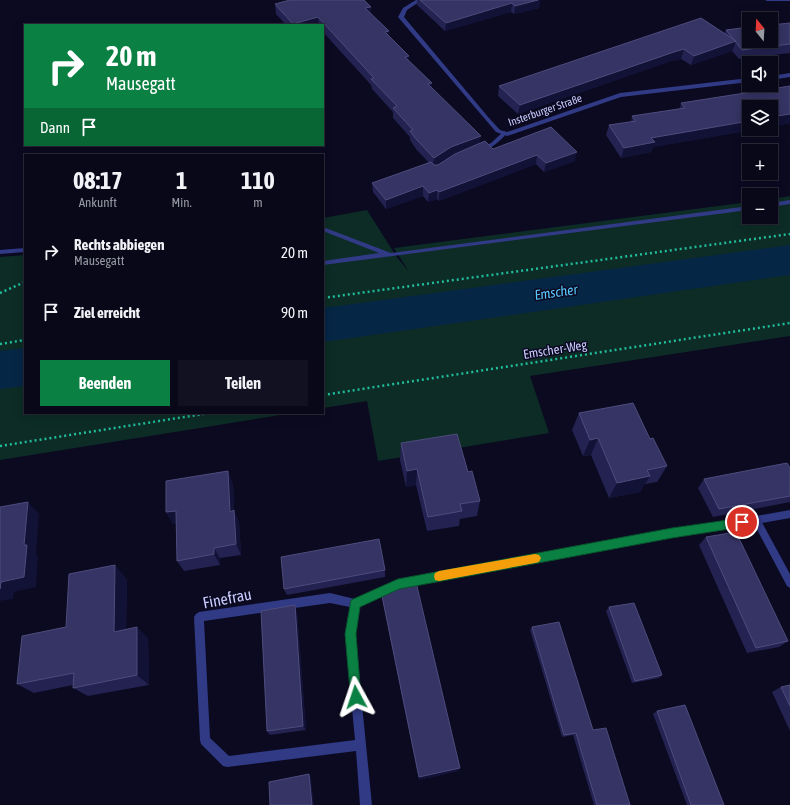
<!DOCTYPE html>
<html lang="de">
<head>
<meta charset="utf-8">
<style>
  body { margin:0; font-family:"Asap Condensed",sans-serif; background:#112; color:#f1f3f6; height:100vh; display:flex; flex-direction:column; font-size:15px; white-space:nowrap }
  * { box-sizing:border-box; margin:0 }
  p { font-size:13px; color:#989aa2 }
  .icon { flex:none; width:22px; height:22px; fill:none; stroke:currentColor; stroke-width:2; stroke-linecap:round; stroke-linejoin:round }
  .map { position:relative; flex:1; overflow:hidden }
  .details { position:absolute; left:24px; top:154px; width:300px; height:260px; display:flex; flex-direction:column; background:#080819; border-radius:0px; box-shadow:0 2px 10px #0003,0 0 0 1px #292938 }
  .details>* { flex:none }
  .hud { position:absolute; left:24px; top:24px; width:300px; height:122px; border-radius:0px; box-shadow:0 2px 10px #0003,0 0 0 1px #292938; background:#0b8043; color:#fff; overflow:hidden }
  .needle { width:26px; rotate:342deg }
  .tools { position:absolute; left:742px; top:12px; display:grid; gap:8px }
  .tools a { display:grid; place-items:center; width:36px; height:36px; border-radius:0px; background:#080819; box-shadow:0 2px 10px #0003,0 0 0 1px #292938; font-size:20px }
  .pin { position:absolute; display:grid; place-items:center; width:34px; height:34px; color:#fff; margin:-17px; border:2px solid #fff; border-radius:50%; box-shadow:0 1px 4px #0007 }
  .me { position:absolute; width:44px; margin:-22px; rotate:355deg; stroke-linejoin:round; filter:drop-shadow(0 0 3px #0008) }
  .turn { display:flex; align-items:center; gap:14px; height:84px; padding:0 16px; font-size:18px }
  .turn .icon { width:52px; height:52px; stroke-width:2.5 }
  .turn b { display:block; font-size:28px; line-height:34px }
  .then { display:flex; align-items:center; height:38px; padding:0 16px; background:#0003; gap:8px; font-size:15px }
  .eta { display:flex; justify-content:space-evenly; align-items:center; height:68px; text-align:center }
  .eta b { font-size:24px; font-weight:700; line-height:28px }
  .action { display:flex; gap:8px; margin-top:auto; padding:8px 16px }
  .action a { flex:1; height:46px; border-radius:0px; background:#0b8043; color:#fff; font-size:16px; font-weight:700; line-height:46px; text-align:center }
  .action a+a { background:#112; color:#f1f3f6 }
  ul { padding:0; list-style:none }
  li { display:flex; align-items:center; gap:12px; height:60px; padding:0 16px }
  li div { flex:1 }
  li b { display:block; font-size:15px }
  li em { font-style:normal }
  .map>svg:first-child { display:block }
  .green { fill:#0d2c26 }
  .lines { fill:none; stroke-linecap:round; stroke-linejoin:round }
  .river { fill:#062645; fill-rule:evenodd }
  .path { stroke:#20bd9d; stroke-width:2.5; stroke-dasharray:2 3; stroke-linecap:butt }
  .service { fill:#303a85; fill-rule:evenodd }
  .minor { fill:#303a85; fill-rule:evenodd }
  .wall { fill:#242251 }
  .shaded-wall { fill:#121136 }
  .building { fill:#353464; stroke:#4d4c7c }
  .route { fill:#0b8043; stroke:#07532c }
  .slow { fill:#f59e0b }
  .labels { text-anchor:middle; stroke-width:3; stroke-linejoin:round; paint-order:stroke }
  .far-street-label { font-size:11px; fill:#caccff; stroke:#0b0a21 }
  .street-label { font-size:13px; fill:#caccff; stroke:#0b0a21 }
  .water-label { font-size:14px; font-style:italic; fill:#58caff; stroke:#0b0a21 }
  .near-street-label { font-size:16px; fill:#caccff; stroke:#0b0a21 }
</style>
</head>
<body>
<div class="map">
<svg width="790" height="805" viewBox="0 0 790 805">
  <rect width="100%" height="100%" fill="#0b0a21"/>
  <path class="green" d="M 790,196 L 790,336 L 530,376 L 549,433 L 378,461 L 367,401 L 323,408 L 323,218 L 367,210 L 396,256 L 409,272 L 394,248 L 749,202 L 749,217 L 771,217 L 771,199 Z
    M 25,255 L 25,413 L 293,413 L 0,460 L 0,257 Z"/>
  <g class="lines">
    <path class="river" d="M 790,245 L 790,275 L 323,342 L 323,308 Z
      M 25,348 L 25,386 L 0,389 L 0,351 Z"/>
    <path class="path" d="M 0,293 L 25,282
      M 323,298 L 790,234
      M 0,344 L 25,340
      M 323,395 L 790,323
      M 0,446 L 210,413"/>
    <path class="service" d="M 504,131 L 507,133 C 500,141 490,151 479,150 L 479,148 L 491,143 Z
      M 790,200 L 790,204 L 771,207 L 771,203 Z
      M 749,206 L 749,210 L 323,265 L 323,261 L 379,253 L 323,231 L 323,227 L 391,253 Z
      M 25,248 L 25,252 L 0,254 L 0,250 Z
      M 790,510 L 790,518 L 756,524 L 753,523 L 752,520 L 753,517 L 756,516 Z"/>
    <path class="minor" d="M 416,0 L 422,0 L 407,10 L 404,17 L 489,118 L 500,130 L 507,132 L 620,93 L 749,78 L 749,82 L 621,97 L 507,136 L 496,132 L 398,17 L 403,8 Z
      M 765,0 L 790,0 L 790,1 L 767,1 Z
      M 790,73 L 790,77 L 771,80 L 771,76 Z
      M 756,516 L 759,517 L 790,574 L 790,588 L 787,586 L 754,524 L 672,537 L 399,588 L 359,607 L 355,634 L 372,805 L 360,805 L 356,751 L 227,767 L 223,766 L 201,744 L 200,740 L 194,617 L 196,614 L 199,612 L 330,593 L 355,599 L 398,579 L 672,529 ZM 330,603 L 350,607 L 345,634 L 355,740 L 229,756 L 210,738 L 204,621 Z"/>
  </g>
  <path class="wall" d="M 417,0 L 540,0 L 539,8 L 514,14 L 511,12 L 445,31 L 417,5 Z
    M 275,4 L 371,14 L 389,31 L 389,36 L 431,87 L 480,144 L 493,149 L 575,161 L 544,172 L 536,164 L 439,201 L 437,199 L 428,202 L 423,196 L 386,209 L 373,192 L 372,183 L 429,163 L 416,149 L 410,140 L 410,137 L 393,118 L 393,112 L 372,89 L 371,85 L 323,32 L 323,25 L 286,25 L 276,14 Z
    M 790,23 L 790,53 L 739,59 L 732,51 L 691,65 L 681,59 L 671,61 L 518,114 L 498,96 L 499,86 L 724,34 L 726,30 Z
    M 790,86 L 790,123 L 771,127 L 771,107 L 749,107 L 749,129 L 757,129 L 653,147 L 651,152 L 621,158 L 606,135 L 609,125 L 631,122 L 632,116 L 680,109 L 681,103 Z
    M 579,413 L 650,439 L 667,466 L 657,482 L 645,484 L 640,492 L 609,498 L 591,455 L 583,456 L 572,430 Z
    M 401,443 L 468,472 L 480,501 L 477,516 L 460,519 L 459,526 L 427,531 L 416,485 L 406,487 L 400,460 Z
    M 790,468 L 790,502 L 713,517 L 698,488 L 704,479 Z
    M 233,484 L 234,511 L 239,522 L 241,555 L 220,558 L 220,565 L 184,571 L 177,561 L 176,523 L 173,524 L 166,512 Z
    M 706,537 L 788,641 L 779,647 L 747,653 L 699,545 Z
    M 385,570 L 385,577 L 287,595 L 284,589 Z
    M 127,579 L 126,629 L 148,638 L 149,685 L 88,696 L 73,688 L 73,685 L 34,693 L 17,684 L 66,627 Z
    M 381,591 L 460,768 L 458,771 L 419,780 L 382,598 Z
    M 609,607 L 662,675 L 659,678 L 632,683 L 606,611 Z
    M 297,612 L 306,730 L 270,735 L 267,731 Z
    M 532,627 L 593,730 L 630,805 L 594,805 L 573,735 L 562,737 L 530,630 Z
    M 790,685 L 790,731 L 772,692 L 781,687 Z
    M 657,711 L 724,805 L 687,805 L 653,714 Z"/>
  <path class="shaded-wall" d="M 538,0 L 540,0 L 539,8 L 514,14 L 515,6 Z
    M 512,3 L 511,12 L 445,31 L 446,23 Z
    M 371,7 L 371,16 L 365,8 Z
    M 318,17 L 319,25 L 293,25 L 293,24 Z
    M 389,31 L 389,40 L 385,32 Z
    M 736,41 L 732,51 L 691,65 L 694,56 Z
    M 684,49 L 681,59 L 671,61 L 518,114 L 520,105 L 674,52 Z
    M 409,56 L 409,65 L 405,57 Z
    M 432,83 L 431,92 L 428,84 Z
    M 790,114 L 790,123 L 771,127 L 771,117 Z
    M 749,121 L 749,129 L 757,129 L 653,147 L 651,152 L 621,158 L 624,148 L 651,138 Z
    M 481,136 L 479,146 L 450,157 L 433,168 L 434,158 L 451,147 Z
    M 577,152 L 575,161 L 544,172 L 546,163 Z
    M 537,155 L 536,164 L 439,201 L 439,192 Z
    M 423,186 L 423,196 L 386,209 L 386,200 Z
    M 437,190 L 437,199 L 428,202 L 429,193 Z
    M 598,438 L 591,455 L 583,456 L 590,440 Z
    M 417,469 L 416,485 L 406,487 L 407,471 Z
    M 228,471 L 233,484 L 234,511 L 239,522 L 241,555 L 236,544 L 230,512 Z
    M 650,476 L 640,492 L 609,498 L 617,483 Z
    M 28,502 L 39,514 L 36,554 L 38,556 L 36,587 L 14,592 L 13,599 L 0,601 L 0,589 L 1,582 L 24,545 Z
    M 176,511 L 183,522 L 173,524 L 166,512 Z
    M 214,548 L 220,558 L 220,565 L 214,554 Z
    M 115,565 L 127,579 L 126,642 L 114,632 Z
    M 295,605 L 297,612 L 306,730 L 303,726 Z
    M 137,627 L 148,638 L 149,685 L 137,675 Z
    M 460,768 L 458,771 L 419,780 L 419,777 Z
    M 309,774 L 311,777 L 314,805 L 312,805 Z"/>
  <path class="building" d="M 290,0 L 364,0 L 371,7 L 365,8 L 389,31 L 385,32 L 409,56 L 405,57 L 432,83 L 428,84 L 481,136 L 451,147 L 434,158 L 416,139 L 410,131 L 413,130 L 393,108 L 397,106 L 371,79 L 374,78 L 318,17 L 293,24 L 275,4 Z
    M 420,0 L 538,0 L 515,6 L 512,3 L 446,23 Z
    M 701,18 L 736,41 L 694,56 L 684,49 L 674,52 L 520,105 L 499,86 Z
    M 790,23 L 790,44 L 742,50 L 726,30 L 749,27 L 749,41 L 771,41 L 771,25 Z
    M 790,86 L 790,114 L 771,117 L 771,107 L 749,107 L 749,121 L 651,138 L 655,142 L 624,148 L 609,125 L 636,121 L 632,116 L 685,108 L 681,103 Z
    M 551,127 L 577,152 L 546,163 L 537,155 L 439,192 L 437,190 L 429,193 L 423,186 L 386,200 L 372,183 L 431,162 L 434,165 L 438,165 L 455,154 L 485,141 L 493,149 Z
    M 633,403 L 650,439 L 653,438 L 667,466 L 647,470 L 650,476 L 617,483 L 598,438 L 590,440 L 579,413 Z
    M 457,434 L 468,472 L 472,471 L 480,501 L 460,504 L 462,511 L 428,517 L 417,469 L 407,471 L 401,443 Z
    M 787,463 L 790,468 L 790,496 L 719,509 L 704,479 Z
    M 228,471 L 230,512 L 234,510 L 236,544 L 214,548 L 214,554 L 177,561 L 176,511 L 166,512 L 166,481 Z
    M 28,502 L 24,545 L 27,545 L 24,577 L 1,582 L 0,589 L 0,507 Z
    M 736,532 L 788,641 L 756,648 L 706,537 Z
    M 379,539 L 385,570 L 284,589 L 281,557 Z
    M 115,565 L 114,632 L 137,627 L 137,675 L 73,688 L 74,673 L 17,684 L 22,636 L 66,627 L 69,574 Z
    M 416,582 L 460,768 L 419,777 L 381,591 L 388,588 Z
    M 634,603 L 662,675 L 635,681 L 609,607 Z
    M 295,605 L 303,726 L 267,731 L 261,611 Z
    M 559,622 L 593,730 L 606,728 L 630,805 L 597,805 L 576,733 L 564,735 L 532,627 Z
    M 790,685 L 790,706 L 781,687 Z
    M 685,705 L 724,805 L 691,805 L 657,711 Z
    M 309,774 L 312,805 L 270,805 L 269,782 Z"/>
  <path class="route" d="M 742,518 L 746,519 L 747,522 L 746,526 L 742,527 L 672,538 L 399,589 L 360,607 L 356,634 L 361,697 L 360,702 L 356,703 L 351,702 L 345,634 L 351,600 L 398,579 L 672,528 Z"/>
  <path class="slow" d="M 535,554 L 539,555 L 541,558 L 539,562 L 535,563 L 439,581 L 435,580 L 434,576 L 435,573 L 439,571 Z"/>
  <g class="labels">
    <g class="far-street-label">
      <text transform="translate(545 110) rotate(-19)" y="4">Insterburger Straße</text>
    </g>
    <g class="street-label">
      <text transform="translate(555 349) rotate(-9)" y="5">Emscher-Weg</text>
    </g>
    <g class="water-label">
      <text transform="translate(556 292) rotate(-8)" y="5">Emscher</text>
    </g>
    <g class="near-street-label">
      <text transform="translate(227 598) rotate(-11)" y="6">Finefrau</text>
    </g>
  </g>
</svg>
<div class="tools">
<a><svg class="needle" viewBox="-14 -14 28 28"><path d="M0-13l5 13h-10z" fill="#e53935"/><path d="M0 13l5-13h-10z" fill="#989aa2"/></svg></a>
<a><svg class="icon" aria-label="sound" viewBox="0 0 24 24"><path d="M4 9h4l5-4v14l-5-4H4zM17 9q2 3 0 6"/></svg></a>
<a><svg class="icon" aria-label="layers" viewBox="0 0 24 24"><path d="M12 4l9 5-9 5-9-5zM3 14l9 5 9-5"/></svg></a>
<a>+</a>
<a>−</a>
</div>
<div class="pin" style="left:742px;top:522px;background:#d93025"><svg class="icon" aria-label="arrive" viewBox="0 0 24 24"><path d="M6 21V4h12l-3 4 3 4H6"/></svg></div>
<svg class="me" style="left:356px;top:697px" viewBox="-20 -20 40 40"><path d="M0-17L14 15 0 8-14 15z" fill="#0b8043" stroke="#fff" stroke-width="4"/></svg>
<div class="hud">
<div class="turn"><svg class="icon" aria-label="right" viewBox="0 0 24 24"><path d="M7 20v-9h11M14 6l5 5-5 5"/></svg><div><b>20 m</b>Mausegatt</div></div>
<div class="then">Dann<svg class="icon" aria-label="arrive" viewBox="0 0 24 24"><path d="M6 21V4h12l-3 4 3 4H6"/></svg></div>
</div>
<section class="details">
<div class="eta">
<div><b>08:17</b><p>Ankunft</p></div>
<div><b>1</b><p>Min.</p></div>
<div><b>110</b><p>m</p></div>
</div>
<ul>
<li><svg class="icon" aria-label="right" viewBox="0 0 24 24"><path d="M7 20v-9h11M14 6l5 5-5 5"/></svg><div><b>Rechts abbiegen</b><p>Mausegatt</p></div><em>20 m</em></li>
<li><svg class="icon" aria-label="arrive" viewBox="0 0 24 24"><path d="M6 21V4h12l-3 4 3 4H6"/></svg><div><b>Ziel erreicht</b></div><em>90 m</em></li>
</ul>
<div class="action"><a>Beenden</a><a>Teilen</a></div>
</section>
</div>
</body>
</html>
